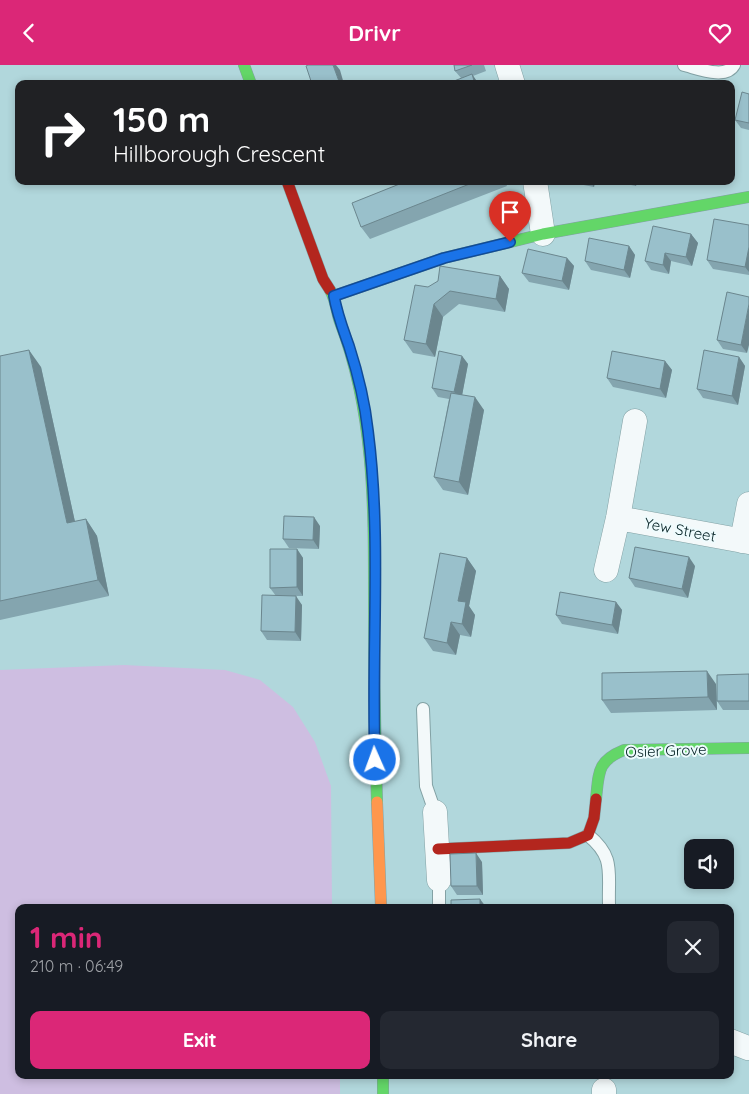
<!DOCTYPE html>
<html lang="en">
<head>
<meta charset="utf-8">
<style>
  body { margin:0; font-family:Quicksand,sans-serif; background:#242831; color:#f1f3f6; height:100vh; display:flex; flex-direction:column; font-size:19px; white-space:nowrap }
  * { box-sizing:border-box; margin:0 }
  p { font-size:16px; color:#9ea1a6 }
  .icon { flex:none; width:28px; height:28px; fill:none; stroke:currentColor; stroke-width:2; stroke-linecap:round; stroke-linejoin:round }
  .map { position:relative; flex:1; overflow:hidden }
  .details { position:absolute; left:15px; top:839px; width:719px; height:175px; display:flex; flex-direction:column; background:#171b24; border-radius:10px; box-shadow:0 2px 8px #0003 }
  .details>* { flex:none }
  .hud { position:absolute; left:15px; top:15px; width:720px; height:105px; border-radius:10px; box-shadow:0 2px 8px #0003; background:#202124; color:#fff; overflow:hidden }
  .tools { position:absolute; left:684px; top:774px; display:grid; gap:10px }
  .tools a { display:grid; place-items:center; width:50px; height:50px; border-radius:10px; background:#171b24; box-shadow:0 2px 8px #0003; font-size:25px }
  .pin { position:absolute; display:grid; place-items:center; width:42px; height:42px; color:#fff; margin:-51px -21px; border-radius:50% 50% 50% 0; rotate:-45deg; box-shadow:0 0 5px #0007 }
  .pin .icon { rotate:45deg }
  .me { position:absolute; width:55px; margin:-28px; rotate:358deg; stroke-linejoin:round; filter:drop-shadow(0 0 4px #0008) }
  .turn { display:flex; align-items:center; gap:18px; height:105px; padding:0 15px; font-size:22px }
  .turn .icon { width:65px; height:65px; stroke-width:2.5 }
  .turn b { display:block; font-size:35px; line-height:42px }
  .round { display:grid; place-items:center; flex:none; width:52px; height:52px; border-radius:10px; background:#242831 }
  .head { display:flex; align-items:center; justify-content:space-between; height:85px; padding:0 15px }
  h1 { font-size:30px; font-weight:700; line-height:38px; color:#db2777 }
  .primary-button { display:flex; gap:10px; margin-top:auto; padding:10px 15px }
  .primary-button a { flex:1; height:58px; border-radius:10px; background:#db2777; color:#fff; font-size:20px; font-weight:700; line-height:58px; text-align:center }
  .primary-button a+a { background:#242831; color:#f1f3f6 }
  header { display:flex; justify-content:space-between; align-items:center; height:65px; padding:0 15px; background:#db2777; color:#fff; font-size:22px; font-weight:700 }
  .map>svg:first-child { display:block }
  .green { fill:#cebee1 }
  .lines { fill:none; stroke-linecap:round; stroke-linejoin:round }
  .lane-casing { stroke:#82a1a4; stroke-width:14 }
  .street-casing { stroke:#82a1a4; stroke-width:25 }
  .fast-casing { stroke:#82a1a4; stroke-width:12 }
  .slow-casing { stroke:#82a1a4; stroke-width:12 }
  .jam-casing { stroke:#82a1a4; stroke-width:12 }
  .lane { stroke:#f3f9fa; stroke-width:12 }
  .street { stroke:#f3f9fa; stroke-width:24 }
  .fast { stroke:#63d668; stroke-width:11 }
  .slow { stroke:#ff974d; stroke-width:11 }
  .jam { stroke:#b3261e; stroke-width:11 }
  .wall { fill:#84a5af }
  .shaded-wall { fill:#6b868e }
  .building { fill:#99c0cb; stroke:#6b868e }
  .route-casing { stroke:#114b97; stroke-width:12 }
  .route { stroke:#1a73e8; stroke-width:9 }
  .labels { text-anchor:middle; stroke-width:4; stroke-linejoin:round; paint-order:stroke }
  .street-label { font-size:15px; fill:#021f22; stroke:#eefbfd }
</style>
</head>
<body>
<header><svg class="icon" aria-label="back" viewBox="0 0 24 24"><path d="M15 5l-7 7 7 7"/></svg>Drivr<svg class="icon" aria-label="heart" viewBox="0 0 24 24"><path d="M12 20l-8-8c-3-5 5-10 8-4 3-6 11-1 8 4z"/></svg></header>
<div class="map">
<svg width="749" height="1029" viewBox="0 0 749 1029">
  <rect width="100%" height="100%" fill="#b1d7dc"/>
  <path class="green" d="M 124,600 L 225,605 L 260,615 L 293,642 L 315,677 L 331,721 L 332,842 L 19,842 L 19,1010 L 340,1010 L 340,1029 L 0,1029 L 0,605 Z"/>
  <g class="lines">
    <defs>
      <path id="lane" d="M 684,0 C 697,3 726,15 734,0
        M 423,644 L 426,721 L 435,747
        M 588,770 C 615,792 608,807 609,839
        M 439,815 L 439,842"/>
      <path id="street" d="M 507,0 L 513,19
        M 535,116 L 543,169
        M 618,453 L 749,477
        M 742,476 L 749,439
        M 606,505 L 618,453 L 635,356
        M 435,747 L 439,815
        M 730,976 L 748,983
        M 604,1029 L 604,1025"/>
      <path id="fast" d="M 244,0 L 251,19
        M 330,225 C 336,235 336,246 340,257 C 375,348 374,445 374,540 C 374,606 375,671 377,737
        M 334,231 L 444,193 L 543,169 L 749,132
        M 596,734 C 599,707 597,696 624,685 L 749,683
        M 383,1010 L 383,1029"/>
      <path id="slow" d="M 377,737 L 381,842"/>
      <path id="jam" d="M 287,116 L 323,214 L 330,225
        M 438,784 L 569,778 L 588,770 L 594,753 L 596,734"/>
    </defs>
    <use href="#lane" class="lane-casing"/>
    <use href="#street" class="street-casing"/>
    <use href="#fast" class="fast-casing"/>
    <use href="#slow" class="slow-casing"/>
    <use href="#jam" class="jam-casing"/>
    <use href="#lane" class="lane"/>
    <use href="#street" class="street"/>
    <use href="#fast" class="fast"/>
    <use href="#slow" class="slow"/>
    <use href="#jam" class="jam"/>
  </g>
  <path class="wall" d="M 454,0 L 484,0 L 486,6 L 473,11 L 478,18 L 461,13 L 455,6 Z
    M 749,29 L 749,65 L 741,63 L 735,55 Z
    M 407,116 L 505,116 L 507,121 L 370,174 L 361,162 Z
    M 563,116 L 595,116 L 594,122 Z
    M 611,116 L 637,116 L 636,121 Z
    M 673,116 L 690,116 L 689,119 Z
    M 749,160 L 749,210 L 713,204 L 707,195 Z
    M 691,169 L 698,178 L 692,201 L 671,196 L 669,209 L 651,205 L 645,196 Z
    M 629,181 L 635,190 L 630,213 L 591,205 L 585,196 Z
    M 567,193 L 574,201 L 569,225 L 529,217 L 522,208 Z
    M 500,211 L 509,224 L 505,247 L 459,239 L 443,252 L 435,292 L 413,288 L 404,275 L 428,222 Z
    M 727,227 L 747,288 L 723,284 L 717,275 Z
    M 0,291 L 41,302 L 75,457 L 86,454 L 97,471 L 109,531 L 0,555 Z
    M 462,291 L 468,299 L 462,330 L 484,345 L 468,430 L 443,425 L 434,412 L 449,334 L 438,332 L 432,323 Z
    M 739,292 L 745,301 L 738,340 L 703,333 L 697,324 Z
    M 665,296 L 672,305 L 666,333 L 613,322 L 607,313 Z
    M 320,461 L 319,484 L 289,483 L 283,474 Z
    M 297,484 L 303,493 L 303,531 L 292,531 L 302,540 L 301,576 L 267,575 L 261,566 L 276,531 L 270,523 Z
    M 467,493 L 476,506 L 469,541 L 475,550 L 471,572 L 460,570 L 456,590 L 433,586 L 424,573 Z
    M 695,501 L 688,533 L 635,522 L 629,513 Z
    M 616,537 L 622,545 L 618,569 L 562,559 L 556,550 Z
    M 749,609 L 749,645 L 723,645 L 717,636 Z
    M 716,619 L 717,645 L 611,648 L 602,635 Z
    M 482,797 L 483,830 L 457,830 L 451,821 Z"/>
  <path class="shaded-wall" d="M 333,0 L 336,0 L 340,5 L 344,19 L 340,19 Z
    M 472,9 L 478,18 L 478,19 L 475,19 Z
    M 590,116 L 595,116 L 594,122 Z
    M 632,116 L 637,116 L 636,121 Z
    M 691,169 L 698,178 L 692,201 L 686,192 Z
    M 629,181 L 635,190 L 630,213 L 624,205 Z
    M 749,182 L 749,207 L 745,202 Z
    M 665,188 L 671,196 L 669,209 L 663,200 Z
    M 567,193 L 574,201 L 569,225 L 562,216 Z
    M 500,211 L 509,224 L 505,247 L 496,234 Z
    M 434,239 L 443,252 L 435,292 L 426,279 Z
    M 749,239 L 749,280 L 747,288 L 741,280 Z
    M 29,285 L 41,302 L 79,475 L 67,458 Z
    M 462,291 L 468,299 L 461,336 L 454,327 Z
    M 739,292 L 745,301 L 738,340 L 732,331 Z
    M 665,296 L 672,305 L 666,333 L 660,324 Z
    M 475,332 L 484,345 L 468,430 L 459,417 Z
    M 314,452 L 320,461 L 319,484 L 313,475 Z
    M 86,454 L 97,471 L 109,531 L 98,515 Z
    M 297,484 L 303,493 L 303,531 L 297,522 Z
    M 689,492 L 695,501 L 688,533 L 682,524 Z
    M 467,493 L 476,506 L 469,541 L 475,550 L 471,572 L 462,559 L 458,536 Z
    M 296,531 L 302,540 L 301,576 L 295,567 Z
    M 616,537 L 622,545 L 618,569 L 612,560 Z
    M 451,557 L 460,570 L 456,590 L 447,578 Z
    M 707,606 L 716,619 L 717,645 L 708,632 Z
    M 476,788 L 482,797 L 483,830 L 477,821 Z
    M 480,834 L 486,842 L 480,842 Z"/>
  <path class="building" d="M 308,0 L 333,0 L 340,19 L 312,19 L 306,1 Z
    M 454,0 L 472,0 L 455,6 Z
    M 472,9 L 475,19 L 449,19 L 449,18 Z
    M 742,27 L 749,29 L 749,58 L 735,55 Z
    M 407,116 L 477,116 L 361,162 L 352,138 Z
    M 714,154 L 749,160 L 749,182 L 745,202 L 707,195 Z
    M 653,161 L 691,169 L 686,192 L 665,188 L 663,200 L 645,196 Z
    M 589,173 L 629,181 L 624,205 L 585,196 Z
    M 528,184 L 567,193 L 562,216 L 522,208 Z
    M 440,201 L 500,211 L 496,234 L 450,226 L 434,239 L 426,279 L 404,275 L 415,220 L 428,222 L 438,216 Z
    M 727,227 L 749,232 L 749,239 L 741,280 L 717,275 Z
    M 29,285 L 67,458 L 86,454 L 98,515 L 0,536 L 0,291 Z
    M 704,285 L 739,292 L 732,331 L 697,324 Z
    M 439,286 L 462,291 L 454,327 L 432,323 Z
    M 612,286 L 665,296 L 660,324 L 607,313 Z
    M 451,328 L 475,332 L 459,417 L 434,412 Z
    M 284,451 L 314,452 L 313,475 L 283,474 Z
    M 635,482 L 689,492 L 682,524 L 629,513 Z
    M 270,484 L 297,484 L 297,522 L 270,523 Z
    M 440,488 L 467,493 L 458,536 L 466,537 L 462,559 L 451,557 L 447,578 L 424,573 Z
    M 560,527 L 616,537 L 612,560 L 556,550 Z
    M 262,530 L 296,531 L 295,567 L 261,566 Z
    M 707,606 L 708,632 L 602,635 L 602,608 Z
    M 749,609 L 749,636 L 717,636 L 717,610 Z
    M 476,788 L 477,821 L 451,821 L 450,789 Z
    M 480,834 L 480,842 L 451,842 L 451,835 Z"/>
  <g class="lines">
    <defs>
      <path id="route" d="M 375,695 C 371,586 382,475 368,366 C 365,338 358,309 349,281 C 343,264 337,249 334,231 L 444,193 L 510,177"/>
    </defs>
    <use href="#route" class="route-casing"/>
    <use href="#route" class="route"/>
  </g>
  <g class="labels">
    <g class="street-label">
      <text transform="translate(680 465) rotate(11)" y="5">Yew Street</text>
      <text transform="translate(666 686) rotate(-2)" y="5">Osier Grove</text>
    </g>
  </g>
</svg>
<div class="tools">
<a><svg class="icon" aria-label="sound" viewBox="0 0 24 24"><path d="M4 9h4l5-4v14l-5-4H4zM17 9q2 3 0 6"/></svg></a>
</div>
<div class="pin" style="left:510px;top:177px;background:#d93025"><svg class="icon" aria-label="arrive" viewBox="0 0 24 24"><path d="M6 21V4h12l-3 4 3 4H6"/></svg></div>
<svg class="me" style="left:375px;top:695px" viewBox="-20 -20 40 40"><circle r="17" fill="#1a73e8" stroke="#fff" stroke-width="3"/><path d="M0-11L8 9 0 5-8 9z" fill="#fff"/></svg>
<div class="hud">
<div class="turn"><svg class="icon" aria-label="right" viewBox="0 0 24 24"><path d="M7 20v-9h11M14 6l5 5-5 5"/></svg><div><b>150 m</b>Hillborough Crescent</div></div>
</div>
<section class="details">
<div class="head"><div><h1>1 min</h1><p>210 m · 06:49</p></div><a class="round"><svg class="icon" aria-label="close" viewBox="0 0 24 24"><path d="M6 6l12 12M18 6L6 18"/></svg></a></div>
<div class="primary-button"><a>Exit</a><a>Share</a></div>
</section>
</div>
</body>
</html>
